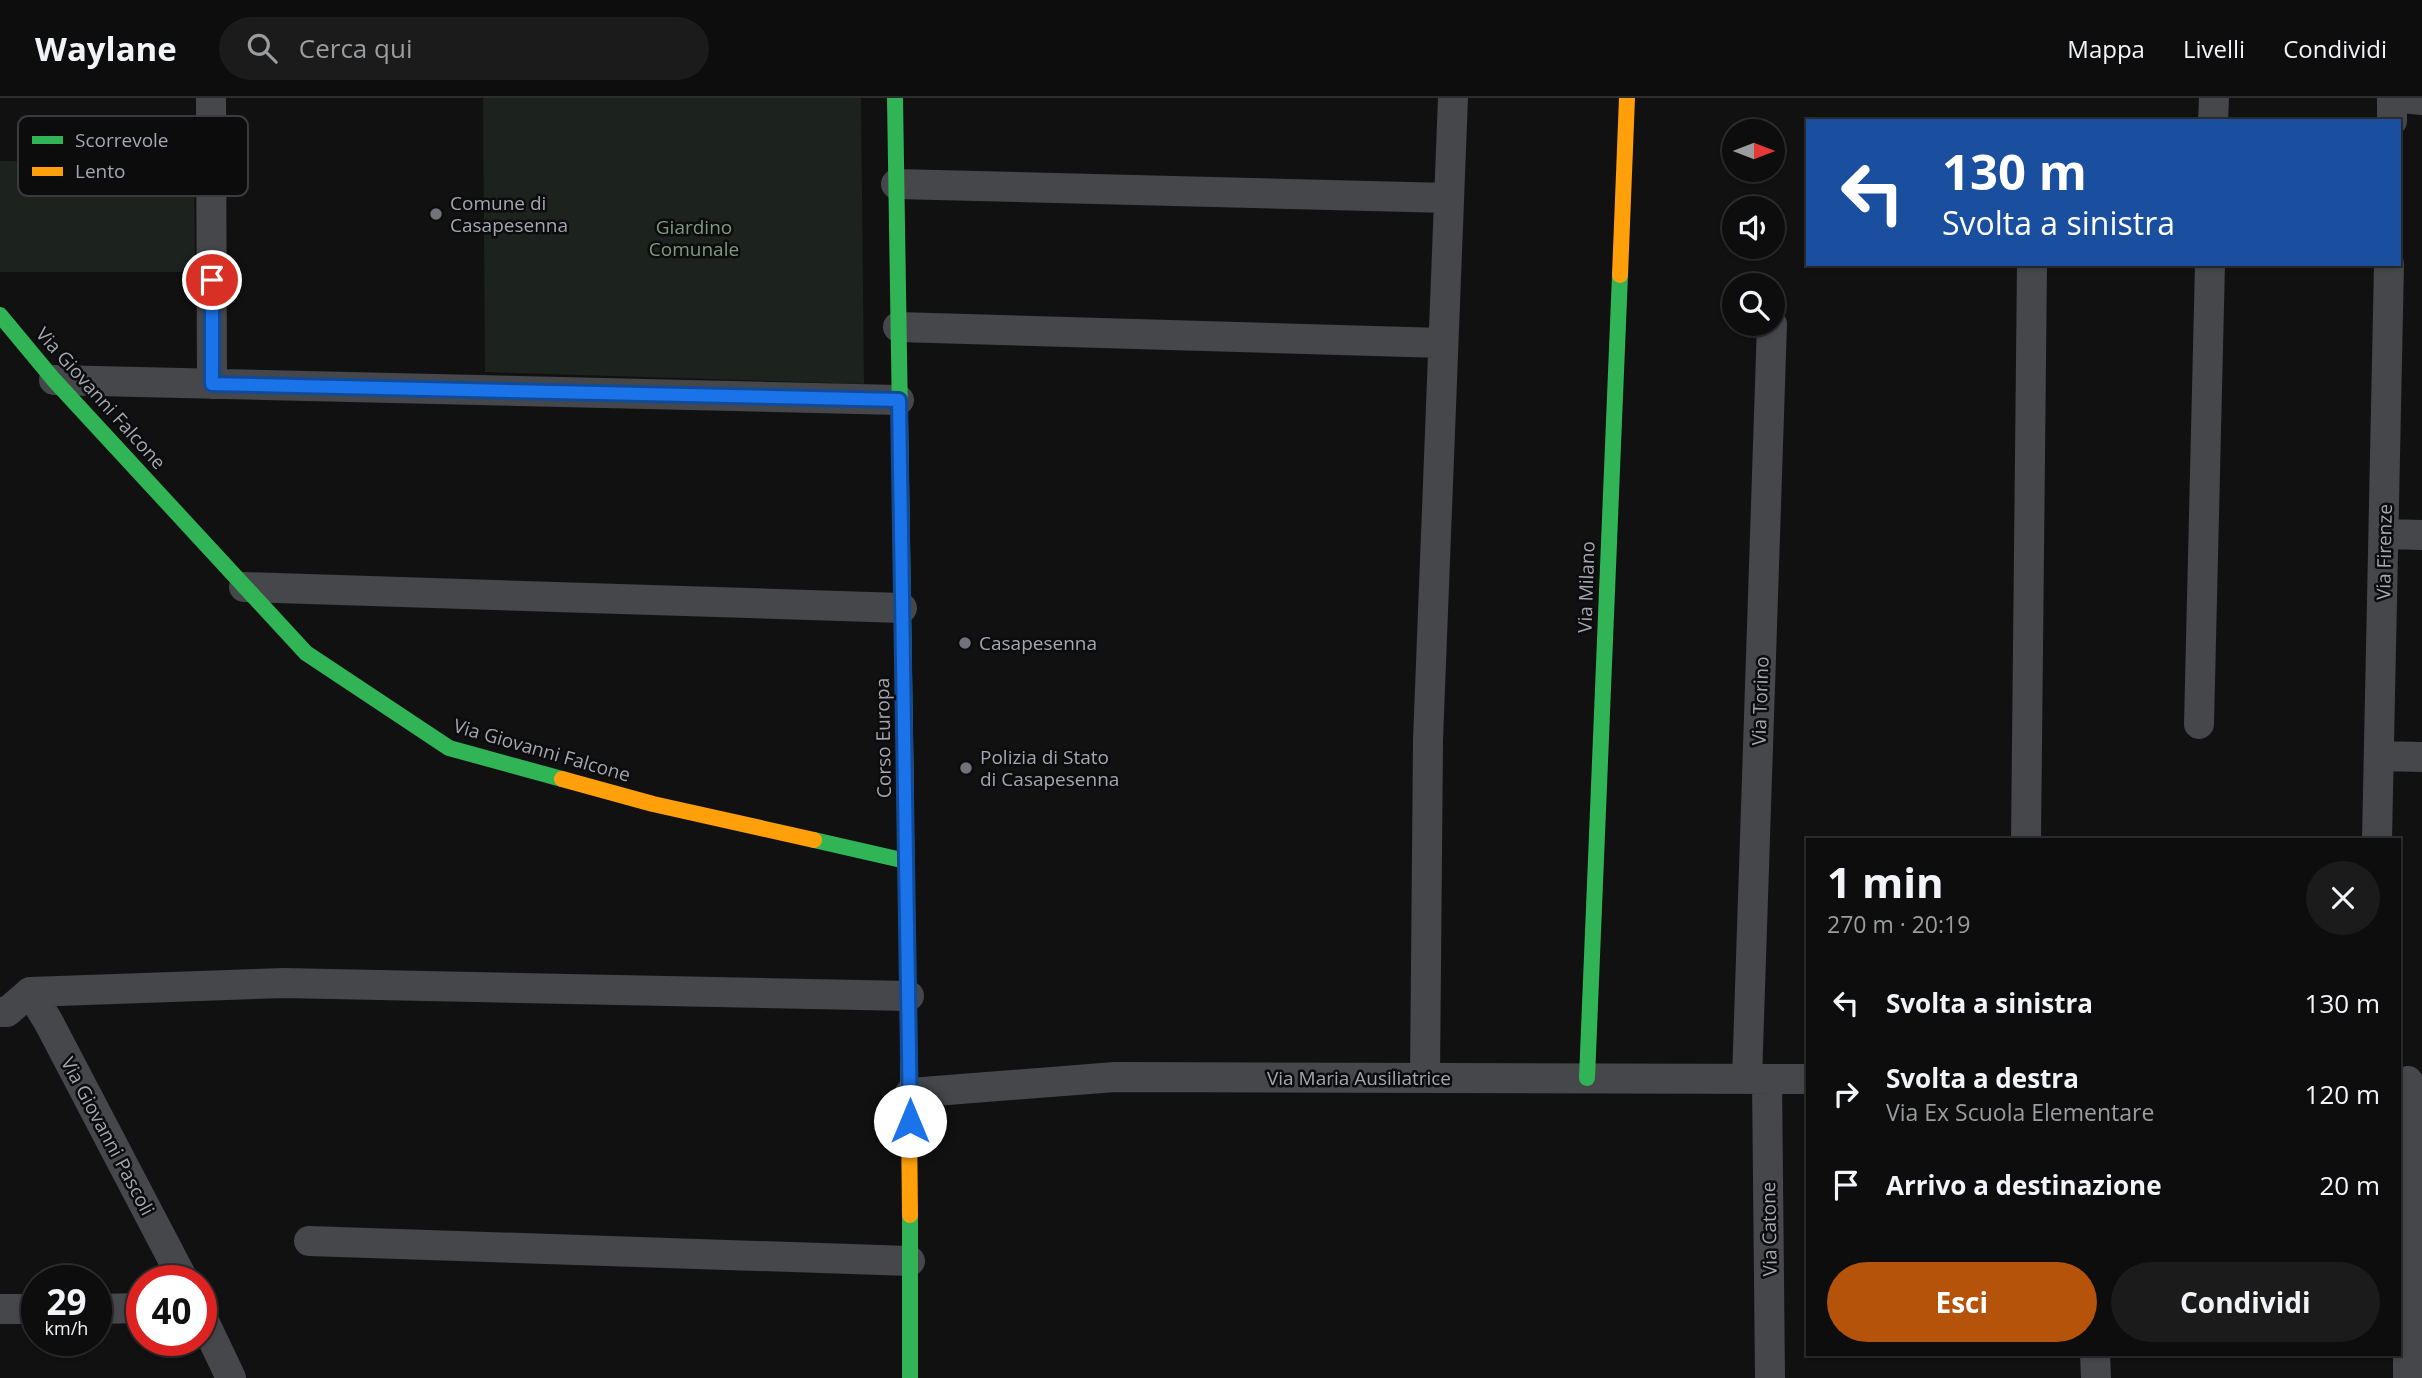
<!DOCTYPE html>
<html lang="it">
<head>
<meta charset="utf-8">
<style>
  body { margin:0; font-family:"Open Sans",sans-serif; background:#1b1b1c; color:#f1f3f6; height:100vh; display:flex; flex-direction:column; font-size:26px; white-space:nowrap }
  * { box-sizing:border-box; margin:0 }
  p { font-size:23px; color:#9a9c9e }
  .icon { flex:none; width:38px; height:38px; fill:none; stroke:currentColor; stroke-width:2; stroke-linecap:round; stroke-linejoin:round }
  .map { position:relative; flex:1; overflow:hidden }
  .sheet { position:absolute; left:1806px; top:740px; width:595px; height:518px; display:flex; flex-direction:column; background:#0d0d0e; border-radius:0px; box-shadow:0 2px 5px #0004,0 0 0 2px #2d2d2e }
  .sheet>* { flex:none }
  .guide { position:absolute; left:1806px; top:21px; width:595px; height:147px; border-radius:0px; box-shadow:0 2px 5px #0004,0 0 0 2px #2d2d2e; background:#1a4fa0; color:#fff; overflow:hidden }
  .needle { width:46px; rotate:90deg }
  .controls { position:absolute; left:1722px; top:21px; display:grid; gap:14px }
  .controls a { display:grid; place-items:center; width:63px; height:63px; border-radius:50%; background:#0d0d0e; box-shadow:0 2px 5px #0004,0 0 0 2px #2d2d2e; font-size:35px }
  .speed { position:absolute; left:21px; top:1167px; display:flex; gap:14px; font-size:35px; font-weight:700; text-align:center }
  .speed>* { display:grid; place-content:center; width:91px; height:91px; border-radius:50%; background:#0d0d0e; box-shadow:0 2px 5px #0004,0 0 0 2px #2d2d2e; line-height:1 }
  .speed small { font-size:18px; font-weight:400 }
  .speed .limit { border:10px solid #d22; background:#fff; color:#111 }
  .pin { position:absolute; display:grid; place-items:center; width:60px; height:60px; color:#fff; margin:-30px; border:4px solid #fff; border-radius:50%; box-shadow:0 2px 7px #0007 }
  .me { position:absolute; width:77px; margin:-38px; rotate:0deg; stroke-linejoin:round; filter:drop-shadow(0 0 5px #0008) }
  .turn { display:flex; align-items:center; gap:24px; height:147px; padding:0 21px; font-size:32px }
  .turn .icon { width:91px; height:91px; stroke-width:2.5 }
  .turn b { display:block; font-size:49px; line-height:60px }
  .round { display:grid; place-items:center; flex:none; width:74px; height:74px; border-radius:37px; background:#1b1b1c }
  .overview { display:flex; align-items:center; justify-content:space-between; height:119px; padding:0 21px }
  h1 { font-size:42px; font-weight:700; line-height:52px }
  .action { display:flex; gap:14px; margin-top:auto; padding:14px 21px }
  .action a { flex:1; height:80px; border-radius:42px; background:#b45309; color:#fff; font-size:28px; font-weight:700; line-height:80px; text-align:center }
  .action a+a { background:#1b1b1c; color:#f1f3f6 }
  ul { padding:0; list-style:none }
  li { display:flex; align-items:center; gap:21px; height:91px; padding:0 21px }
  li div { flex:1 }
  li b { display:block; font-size:26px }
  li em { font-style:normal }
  header { display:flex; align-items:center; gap:42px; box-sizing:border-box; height:98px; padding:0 35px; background:#0d0d0e; border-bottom:2px solid #2d2d2e }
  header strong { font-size:33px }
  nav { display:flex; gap:38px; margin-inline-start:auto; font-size:24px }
  .search { width:490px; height:63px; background:#1b1b1c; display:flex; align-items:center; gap:18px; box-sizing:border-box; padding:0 24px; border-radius:38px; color:#9a9c9e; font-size:26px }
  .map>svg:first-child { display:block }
  .green { fill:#1c221d }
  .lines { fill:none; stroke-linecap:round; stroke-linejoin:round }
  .street { stroke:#46474b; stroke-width:30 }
  .fast { stroke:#30b455; stroke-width:16 }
  .slow { stroke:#ff9f0a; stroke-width:16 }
  .route-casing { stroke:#114b97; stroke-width:18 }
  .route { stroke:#1a73e8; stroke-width:12 }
  .poi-dot { fill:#71727a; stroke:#0c0c0d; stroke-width:2.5 }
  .labels { text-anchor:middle; stroke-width:5; stroke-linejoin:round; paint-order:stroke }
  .poi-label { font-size:19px; fill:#a4a7b2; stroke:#0c0c0d; text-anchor:start }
  .park-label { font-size:19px; fill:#7d9b82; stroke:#0c0c0d }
  .street-label { font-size:19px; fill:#a4a7b2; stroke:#0c0c0d }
  .key { fill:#0c0c0d; stroke:#3a3a3f; stroke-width:2 }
  .key-label { font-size:19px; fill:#a4a7b2 }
</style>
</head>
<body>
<header>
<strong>Waylane</strong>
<div class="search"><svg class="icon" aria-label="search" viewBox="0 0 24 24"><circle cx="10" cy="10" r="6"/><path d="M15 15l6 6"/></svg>Cerca qui</div>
<nav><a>Mappa</a><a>Livelli</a><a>Condividi</a></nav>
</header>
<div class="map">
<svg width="2422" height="1280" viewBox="0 0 2422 1280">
  <rect width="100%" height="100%" fill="#111112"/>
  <path class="green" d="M 483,0 L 861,0 L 864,286 L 485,274 Z
    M 0,63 L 194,64 L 195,174 L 0,174 Z"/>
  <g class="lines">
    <path class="street" d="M 211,0 L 212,286
      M 2403,0 L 2422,2
      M 2213,23 L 2214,0
      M 2392,23 L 2392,0
      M 896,86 L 1449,100
      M 898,229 L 1443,245
      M 54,282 L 899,302
      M 2385,436 L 2422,437
      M 244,489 L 902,510
      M 2199,626 L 2210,166
      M 2379,658 L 2422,659
      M 2026,742 L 2032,166
      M 2377,742 L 2389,166
      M 30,894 L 48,923 L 184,1183
      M 0,914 L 7,914 L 30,894 L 283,885 L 909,898
      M 1425,979 L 1428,642 L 1453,0
      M 1747,981 L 1772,226
      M 1767,981 L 1770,1280
      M 2408,983 L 2408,1280
      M 910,995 L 1115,979 L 1808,981
      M 309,1143 L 910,1163
      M 0,1211 L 37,1211
      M 96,1211 L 142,1210
      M 201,1217 L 231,1280
      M 2095,1256 L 2096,1280"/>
    <path class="fast" d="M 895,0 L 905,637
      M 0,217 L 54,282 L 306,555 L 449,650 L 562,681
      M 814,742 L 906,763
      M 1587,980 L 1620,177
      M 910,1117 L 910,1280"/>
    <path class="slow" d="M 1620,177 L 1627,0
      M 905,637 L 910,1117
      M 562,681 L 653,706 L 814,742"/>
  </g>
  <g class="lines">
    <defs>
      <path id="route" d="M 212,182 L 212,286 L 899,302 L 910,1023"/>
    </defs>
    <use href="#route" class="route-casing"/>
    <use href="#route" class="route"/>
  </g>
  <g class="poi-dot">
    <circle cx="436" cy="116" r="7"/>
    <circle cx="965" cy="545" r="7"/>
    <circle cx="966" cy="670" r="7"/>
  </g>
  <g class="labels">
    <g class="poi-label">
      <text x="450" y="112">Comune di<tspan x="450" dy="22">Casapesenna</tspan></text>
      <text x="979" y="552">Casapesenna</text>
      <text x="980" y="666">Polizia di Stato<tspan x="980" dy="22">di Casapesenna</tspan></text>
    </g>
    <g class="park-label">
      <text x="694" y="136">Giardino<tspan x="694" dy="22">Comunale</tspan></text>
    </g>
    <g class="street-label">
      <text transform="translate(101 300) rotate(48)" y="7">Via Giovanni Falcone</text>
      <text transform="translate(2384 454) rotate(-89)" y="7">Via Firenze</text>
      <text transform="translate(1586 489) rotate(-88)" y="7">Via Milano</text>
      <text transform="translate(1760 603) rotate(-88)" y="7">Via Torino</text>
      <text transform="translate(883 640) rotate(-91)" y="7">Corso Europa</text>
      <text transform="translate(542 652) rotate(16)" y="7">Via Giovanni Falcone</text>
      <text x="1359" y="987">Via Maria Ausiliatrice</text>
      <text transform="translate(108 1038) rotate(62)" y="7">Via Giovanni Pascoli</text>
      <text transform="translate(1769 1131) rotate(-91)" y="7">Via Catone</text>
    </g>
  </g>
  <rect x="18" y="18" width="230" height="80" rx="10" class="key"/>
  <rect x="32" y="38" width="31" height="8" fill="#30b455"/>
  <rect x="32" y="69" width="31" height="9" fill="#ff9f0a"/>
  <g class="key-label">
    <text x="75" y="49">Scorrevole</text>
    <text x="75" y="80">Lento</text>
  </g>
</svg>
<div class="controls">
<a><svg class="needle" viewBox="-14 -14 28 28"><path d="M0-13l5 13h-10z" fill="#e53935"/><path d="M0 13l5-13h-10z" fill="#9a9c9e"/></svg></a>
<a><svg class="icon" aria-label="sound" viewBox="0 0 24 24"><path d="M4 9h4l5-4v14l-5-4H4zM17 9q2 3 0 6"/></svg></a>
<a><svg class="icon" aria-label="search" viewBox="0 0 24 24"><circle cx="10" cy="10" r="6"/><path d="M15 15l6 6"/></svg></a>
</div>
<div class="speed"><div>29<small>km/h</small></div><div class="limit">40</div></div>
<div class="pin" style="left:212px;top:182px;background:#d93025"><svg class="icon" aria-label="arrive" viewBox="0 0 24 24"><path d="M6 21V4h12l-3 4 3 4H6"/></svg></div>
<svg class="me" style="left:910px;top:1023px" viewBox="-20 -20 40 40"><circle r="19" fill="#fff"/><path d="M0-13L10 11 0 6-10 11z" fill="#1a73e8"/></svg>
<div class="guide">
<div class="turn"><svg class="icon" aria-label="left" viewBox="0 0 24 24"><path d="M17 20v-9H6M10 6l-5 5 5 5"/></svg><div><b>130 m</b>Svolta a sinistra</div></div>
</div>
<section class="sheet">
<div class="overview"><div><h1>1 min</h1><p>270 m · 20:19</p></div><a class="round"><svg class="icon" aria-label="close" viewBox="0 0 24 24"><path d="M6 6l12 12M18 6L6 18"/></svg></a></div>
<ul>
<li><svg class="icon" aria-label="left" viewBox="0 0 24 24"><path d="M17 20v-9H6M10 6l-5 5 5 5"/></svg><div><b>Svolta a sinistra</b></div><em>130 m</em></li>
<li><svg class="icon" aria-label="right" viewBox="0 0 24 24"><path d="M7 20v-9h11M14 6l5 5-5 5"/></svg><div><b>Svolta a destra</b><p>Via Ex Scuola Elementare</p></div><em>120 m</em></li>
<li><svg class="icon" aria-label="arrive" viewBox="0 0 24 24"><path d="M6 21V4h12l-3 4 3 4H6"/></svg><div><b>Arrivo a destinazione</b></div><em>20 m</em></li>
</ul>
<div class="action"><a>Esci</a><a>Condividi</a></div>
</section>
</div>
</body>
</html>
